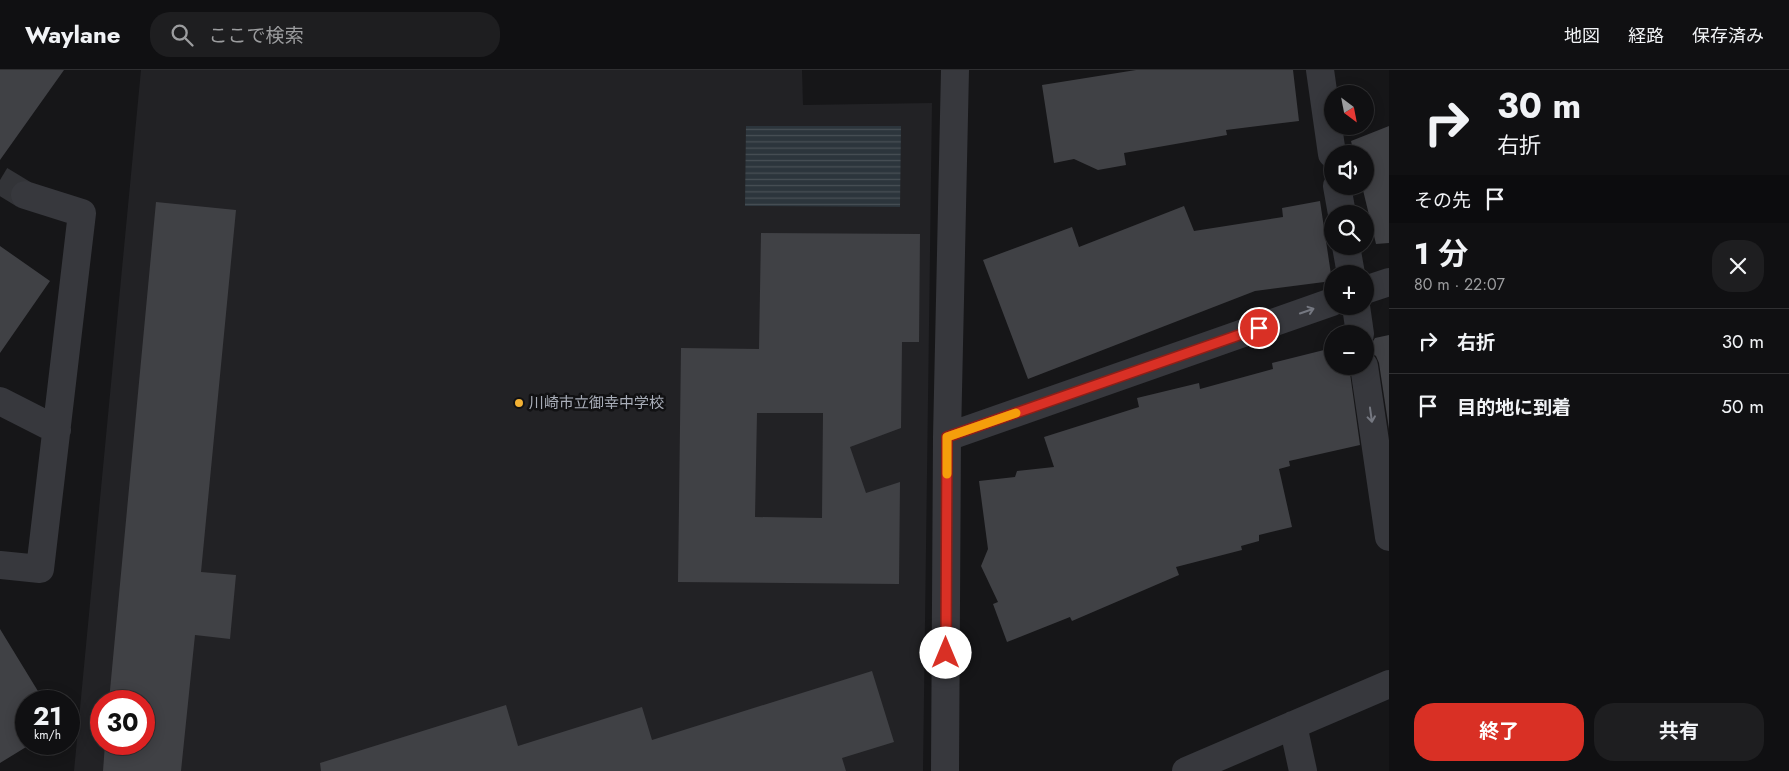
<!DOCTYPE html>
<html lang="ja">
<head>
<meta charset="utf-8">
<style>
  body { margin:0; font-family:Jost,"Noto Sans JP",sans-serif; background:#1e1e20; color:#f1f3f6; height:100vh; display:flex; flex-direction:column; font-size:19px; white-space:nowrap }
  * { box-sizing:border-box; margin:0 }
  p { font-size:16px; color:#9c9d9f }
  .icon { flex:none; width:28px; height:28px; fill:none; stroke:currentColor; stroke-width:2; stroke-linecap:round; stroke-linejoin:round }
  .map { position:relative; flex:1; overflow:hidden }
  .drawer { display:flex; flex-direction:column; background:#101012; width:400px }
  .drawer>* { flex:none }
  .hud { background:#101012; color:#f1f3f6; overflow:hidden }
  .needle { width:32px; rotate:148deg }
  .fabs { position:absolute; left:1324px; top:15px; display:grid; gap:10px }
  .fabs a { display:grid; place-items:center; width:50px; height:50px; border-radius:50%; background:#101012; box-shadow:0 2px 12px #0003,0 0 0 1px #303032; font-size:25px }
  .speed { position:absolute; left:15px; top:620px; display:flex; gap:10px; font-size:25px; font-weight:700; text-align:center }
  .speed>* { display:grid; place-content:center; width:65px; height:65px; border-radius:50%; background:#101012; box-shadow:0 2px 12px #0003,0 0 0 1px #303032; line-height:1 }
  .speed small { font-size:12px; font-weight:400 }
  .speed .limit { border:8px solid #d22; background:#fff; color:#111 }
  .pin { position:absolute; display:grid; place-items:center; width:42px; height:42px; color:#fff; margin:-21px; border:2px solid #fff; border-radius:50%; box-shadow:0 1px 5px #0007 }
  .me { position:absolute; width:55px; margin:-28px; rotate:0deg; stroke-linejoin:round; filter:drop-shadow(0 0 4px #0008) }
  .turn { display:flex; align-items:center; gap:18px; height:105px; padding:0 25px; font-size:22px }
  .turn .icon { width:65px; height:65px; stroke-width:2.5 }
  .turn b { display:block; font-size:35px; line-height:42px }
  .then { display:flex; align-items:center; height:48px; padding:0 25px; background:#0003; gap:10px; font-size:19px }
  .round { display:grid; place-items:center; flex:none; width:52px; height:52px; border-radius:20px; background:#1e1e20 }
  .head { display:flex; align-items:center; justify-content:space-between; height:85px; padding:0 25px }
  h1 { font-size:30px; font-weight:700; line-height:38px }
  .primary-button { display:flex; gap:10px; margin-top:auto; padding:10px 25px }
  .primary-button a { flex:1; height:58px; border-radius:20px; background:#d93025; color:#fff; font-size:20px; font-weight:700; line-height:58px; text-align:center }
  .primary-button a+a { background:#1e1e20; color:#f1f3f6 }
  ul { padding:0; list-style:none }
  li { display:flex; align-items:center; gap:15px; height:65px; padding:0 25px; border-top:1px solid #303032 }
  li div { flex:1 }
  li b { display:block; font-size:19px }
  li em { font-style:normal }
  header { display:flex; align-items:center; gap:30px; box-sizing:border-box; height:70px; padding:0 25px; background:#101012; border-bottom:1px solid #303032 }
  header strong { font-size:24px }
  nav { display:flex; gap:28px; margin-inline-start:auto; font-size:18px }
  .search { width:350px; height:45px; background:#1e1e20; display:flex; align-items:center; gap:12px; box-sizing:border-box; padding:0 18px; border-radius:20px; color:#9c9d9f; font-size:19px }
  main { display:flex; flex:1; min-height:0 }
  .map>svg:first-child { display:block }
  .built { fill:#222225; fill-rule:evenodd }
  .water { fill:url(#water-rules) }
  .building { fill:#404145; fill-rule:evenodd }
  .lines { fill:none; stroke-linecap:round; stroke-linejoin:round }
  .minor-tunnel { stroke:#333438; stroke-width:28; stroke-dasharray:28 14; stroke-linecap:butt }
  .minor { stroke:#37383d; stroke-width:28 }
  .oneway { stroke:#757881 }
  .route-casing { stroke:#8d1f18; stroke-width:12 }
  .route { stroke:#d93025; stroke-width:9 }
  .slow { stroke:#f59e0b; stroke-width:9 }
  .poi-dot { fill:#f2b134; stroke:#111113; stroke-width:2 }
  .labels { text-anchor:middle; stroke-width:5; stroke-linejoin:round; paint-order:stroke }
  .poi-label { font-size:15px; fill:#a8adb8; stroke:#111113; text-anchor:start }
</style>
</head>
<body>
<header>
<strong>Waylane</strong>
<div class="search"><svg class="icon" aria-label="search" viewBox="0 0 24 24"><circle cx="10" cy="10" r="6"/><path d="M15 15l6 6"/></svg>ここで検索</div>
<nav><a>地図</a><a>経路</a><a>保存済み</a></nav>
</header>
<main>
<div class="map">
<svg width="1389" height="701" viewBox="0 0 1389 701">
  <defs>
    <pattern id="water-rules" width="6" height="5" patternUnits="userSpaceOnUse" patternTransform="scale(1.25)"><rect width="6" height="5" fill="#2c353c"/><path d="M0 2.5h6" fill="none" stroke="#485056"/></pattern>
  </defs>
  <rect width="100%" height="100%" fill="#161618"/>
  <path class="built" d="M 141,0 L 802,0 L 803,35 L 932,33 L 923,701 L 74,701 ZM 101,631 L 144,631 L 144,674 L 101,674 Z"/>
  <path class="water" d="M 746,56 L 901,56 L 900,137 L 745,136 Z"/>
  <path class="building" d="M 0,0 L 64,0 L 0,90 Z
    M 1136,0 L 1293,0 L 1299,51 L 1226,60 L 1227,65 L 1124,83 L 1126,95 L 1098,100 L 1074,89 L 1054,93 L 1042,15 Z
    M 1389,56 L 1389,173 L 1376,174 L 1362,116 L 1365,116 L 1365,84 L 1354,84 L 1351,71 Z
    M 1320,131 L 1332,211 L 1255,221 L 1028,309 L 983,190 L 1072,157 L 1079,177 L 1184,136 L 1194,161 L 1283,147 L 1282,138 Z
    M 156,132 L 236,140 L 201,502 L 236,505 L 230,569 L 195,565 L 181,701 L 103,701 L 105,674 L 144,674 L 144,631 L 109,631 Z
    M 761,163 L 920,164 L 919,272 L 902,272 L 901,358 L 850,377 L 866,423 L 900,412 L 899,514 L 678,512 L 681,278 L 759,279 ZM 757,343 L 823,343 L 822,448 L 755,447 Z
    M 0,176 L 50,211 L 0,283 Z
    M 1389,265 L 1389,359 L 1379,293 L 1376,286 L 1370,282 L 1365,281 L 1365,278 L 1370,276 L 1375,268 Z
    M 1332,278 L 1332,296 L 1349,296 L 1360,375 L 1289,391 L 1290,396 L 1279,399 L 1292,457 L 1259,465 L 1259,471 L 1241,476 L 1242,480 L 1176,497 L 1179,505 L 1072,551 L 1070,547 L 1007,572 L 993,534 L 998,532 L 981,496 L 988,479 L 979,411 L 1015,407 L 1017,401 L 1054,397 L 1044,367 L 1139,337 L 1137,328 L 1199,313 L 1200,319 L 1273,299 L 1272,293 Z
    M 0,559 L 44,631 L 26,631 L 26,674 L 31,674 L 0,693 Z
    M 872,601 L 894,672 L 842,688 L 846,701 L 321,701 L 320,693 L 506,635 L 518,676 L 642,637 L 652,670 Z"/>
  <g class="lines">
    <path class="minor-tunnel" d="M 0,110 L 25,125"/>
    <path class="minor" d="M 1320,0 L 1332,84
      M 1337,116 L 1342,144
      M 1346,176 L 1351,204
      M 1365,220 L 1389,212
      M 1356,236 L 1360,264
      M 1364,296 L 1389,467
      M 0,331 L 57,360
      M 947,367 L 1332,232
      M 0,495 L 40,499 L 82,143 L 25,125
      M 1293,655 L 1303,701
      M 945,701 L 947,367 L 955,0
      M 1186,701 L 1389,614"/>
  </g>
  <defs><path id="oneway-shaft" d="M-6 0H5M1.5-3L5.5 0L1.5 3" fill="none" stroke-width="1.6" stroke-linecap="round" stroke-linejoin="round" transform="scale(1.25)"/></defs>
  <g class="oneway">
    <use href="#oneway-shaft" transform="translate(1307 241) rotate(-19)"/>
    <use href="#oneway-shaft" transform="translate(1371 345) rotate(82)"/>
  </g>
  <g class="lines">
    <defs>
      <path id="route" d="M 946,583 L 947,367 L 1259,258"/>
    </defs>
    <use href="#route" class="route-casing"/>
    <use href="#route" class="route"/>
    <path class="slow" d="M 947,404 L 947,367 L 1016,343"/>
  </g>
  <circle class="poi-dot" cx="519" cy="333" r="5"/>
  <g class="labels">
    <g class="poi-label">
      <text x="529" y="338">川崎市立御幸中学校</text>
    </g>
  </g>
</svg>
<div class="fabs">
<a><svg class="needle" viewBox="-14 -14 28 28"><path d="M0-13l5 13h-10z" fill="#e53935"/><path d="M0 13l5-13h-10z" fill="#9c9d9f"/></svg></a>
<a><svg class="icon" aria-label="sound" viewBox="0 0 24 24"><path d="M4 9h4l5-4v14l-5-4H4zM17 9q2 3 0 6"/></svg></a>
<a><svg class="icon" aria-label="search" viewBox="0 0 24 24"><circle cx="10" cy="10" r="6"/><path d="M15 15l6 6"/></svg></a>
<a>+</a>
<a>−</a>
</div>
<div class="speed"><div>21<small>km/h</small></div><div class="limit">30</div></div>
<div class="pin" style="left:1259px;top:258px;background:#d93025"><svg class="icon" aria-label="arrive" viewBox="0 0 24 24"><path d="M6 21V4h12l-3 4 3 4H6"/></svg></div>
<svg class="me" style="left:946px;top:583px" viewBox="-20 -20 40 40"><circle r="19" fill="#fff"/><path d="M0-13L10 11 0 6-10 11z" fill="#d93025"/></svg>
</div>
<section class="drawer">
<div class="hud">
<div class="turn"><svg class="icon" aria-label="right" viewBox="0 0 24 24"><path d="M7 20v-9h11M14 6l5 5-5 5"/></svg><div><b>30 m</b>右折</div></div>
<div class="then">その先<svg class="icon" aria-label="arrive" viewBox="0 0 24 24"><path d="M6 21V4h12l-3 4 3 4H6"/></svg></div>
</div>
<div class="head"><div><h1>1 分</h1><p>80 m · 22:07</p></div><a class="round"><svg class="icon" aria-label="close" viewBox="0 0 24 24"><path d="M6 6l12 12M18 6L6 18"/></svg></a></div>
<ul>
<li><svg class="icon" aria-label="right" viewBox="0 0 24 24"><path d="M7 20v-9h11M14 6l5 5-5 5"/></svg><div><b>右折</b></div><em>30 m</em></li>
<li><svg class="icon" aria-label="arrive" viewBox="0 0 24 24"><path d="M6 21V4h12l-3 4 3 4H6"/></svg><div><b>目的地に到着</b></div><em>50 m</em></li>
</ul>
<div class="primary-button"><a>終了</a><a>共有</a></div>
</section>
</main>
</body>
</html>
